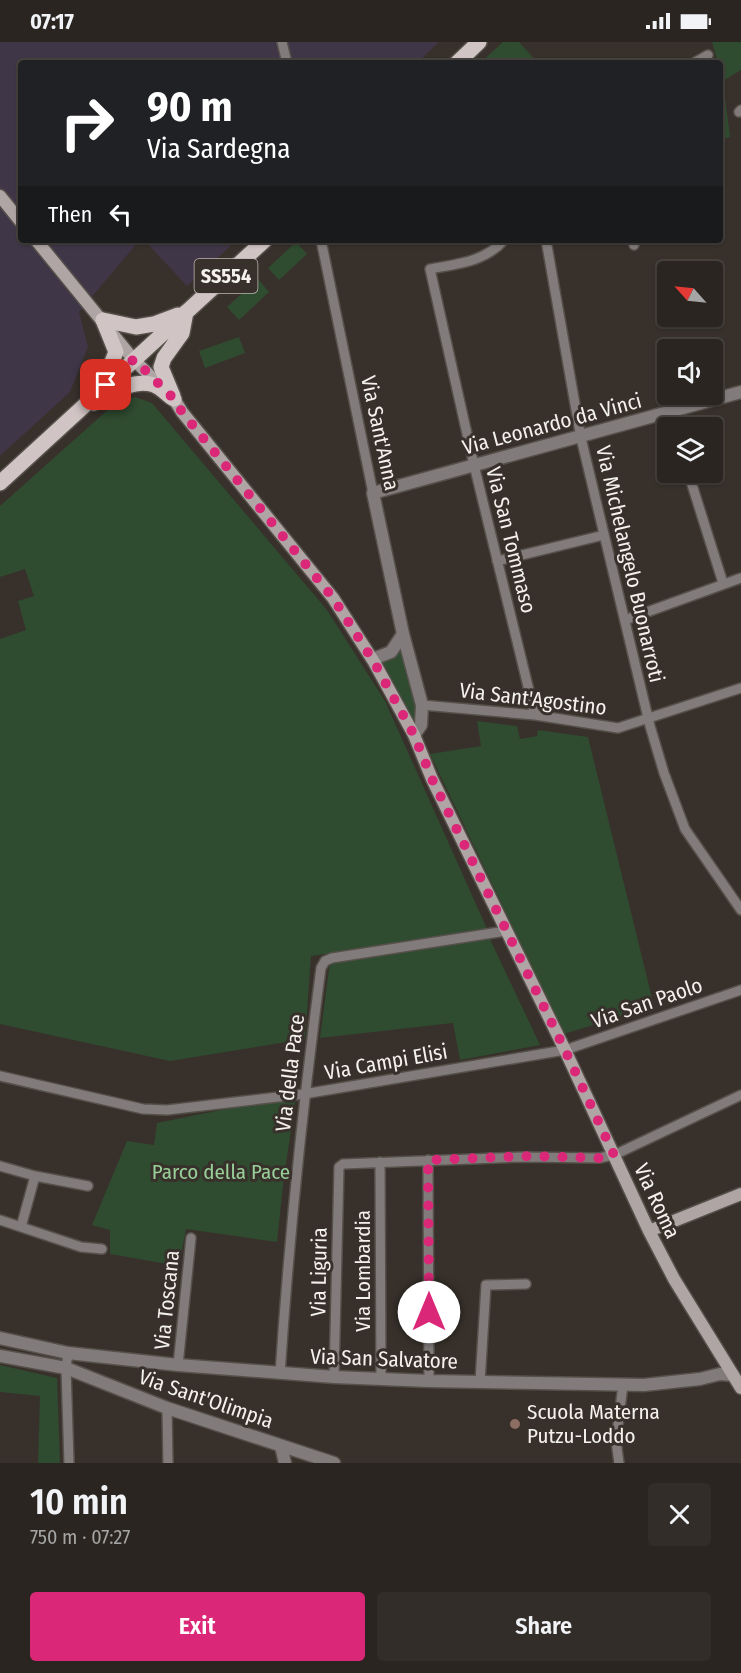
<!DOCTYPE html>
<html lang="en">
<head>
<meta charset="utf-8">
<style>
  body { margin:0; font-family:"Fira Sans Condensed",sans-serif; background:#322d29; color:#f1f3f6; height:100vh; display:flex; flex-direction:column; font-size:22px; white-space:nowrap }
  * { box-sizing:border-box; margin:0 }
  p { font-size:20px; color:#a5a5a5 }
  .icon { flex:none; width:33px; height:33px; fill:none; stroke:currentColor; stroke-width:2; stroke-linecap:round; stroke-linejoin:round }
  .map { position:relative; height:1421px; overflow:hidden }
  .drawer { display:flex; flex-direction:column; background:#2a2520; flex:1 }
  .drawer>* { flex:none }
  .banner { position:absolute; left:18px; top:18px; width:705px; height:183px; border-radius:6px; box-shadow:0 2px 4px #0004,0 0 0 2px #46423e; background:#202124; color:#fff; overflow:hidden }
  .needle { width:39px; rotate:297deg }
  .controls { position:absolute; left:657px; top:219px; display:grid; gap:12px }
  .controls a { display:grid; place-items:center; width:66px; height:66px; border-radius:6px; background:#2a2520; box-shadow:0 2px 4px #0004,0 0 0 2px #46423e; font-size:30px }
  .pin { position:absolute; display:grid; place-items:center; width:51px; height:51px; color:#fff; margin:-26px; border-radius:12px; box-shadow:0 3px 9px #0006 }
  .me { position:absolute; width:66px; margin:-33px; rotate:0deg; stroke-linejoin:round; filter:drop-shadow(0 0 4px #0008) }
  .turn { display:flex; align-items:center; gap:21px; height:126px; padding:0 30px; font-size:27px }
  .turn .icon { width:78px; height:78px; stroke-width:2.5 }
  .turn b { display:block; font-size:42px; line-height:51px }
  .then { display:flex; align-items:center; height:57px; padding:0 30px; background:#0003; gap:12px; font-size:22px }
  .round { display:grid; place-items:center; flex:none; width:63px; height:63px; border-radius:6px; background:#322d29 }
  .headline { display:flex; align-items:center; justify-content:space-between; height:102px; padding:0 30px }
  h1 { font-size:36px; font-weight:600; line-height:45px }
  .cta { display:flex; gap:12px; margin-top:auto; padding:12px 30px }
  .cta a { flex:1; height:69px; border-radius:6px; background:#db2777; color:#fff; font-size:24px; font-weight:600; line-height:69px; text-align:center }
  .cta a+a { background:#322d29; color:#f1f3f6 }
  .status { display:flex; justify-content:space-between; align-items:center; height:42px; padding:0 30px; background:#2a2520; direction:ltr }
  .status svg { height:16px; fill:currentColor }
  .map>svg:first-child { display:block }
  .industrial { fill:#3f3647 }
  .green { fill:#2f4b30 }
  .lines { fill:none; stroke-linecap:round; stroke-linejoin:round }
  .minor-casing { stroke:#56504a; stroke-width:12 }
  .tertiary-casing { stroke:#56504a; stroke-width:15 }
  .secondary-casing { stroke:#56504a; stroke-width:15 }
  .primary-casing { stroke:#56504a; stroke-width:18 }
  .minor { stroke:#817c7b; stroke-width:9 }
  .tertiary { stroke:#817c7b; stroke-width:12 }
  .secondary { stroke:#aea5a4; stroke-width:12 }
  .primary { stroke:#d0c5c4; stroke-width:15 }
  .route { stroke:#db2777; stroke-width:10; stroke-dasharray:0 18 }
  .education-dot { fill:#8d6e63; stroke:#38312b; stroke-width:2 }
  .labels { text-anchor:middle; stroke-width:6; stroke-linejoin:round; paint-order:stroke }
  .shield { fill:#38312b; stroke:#bcb7b3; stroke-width:1.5 }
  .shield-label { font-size:20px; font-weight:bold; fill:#f5f1ed }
  .street-label { font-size:21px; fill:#f5f1ed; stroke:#38312b }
  .park-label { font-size:21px; fill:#98cf98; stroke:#38312b }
  .poi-label { font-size:21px; fill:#f5f1ed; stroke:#38312b; text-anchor:start }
</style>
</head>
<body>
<div class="status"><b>07:17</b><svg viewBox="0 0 49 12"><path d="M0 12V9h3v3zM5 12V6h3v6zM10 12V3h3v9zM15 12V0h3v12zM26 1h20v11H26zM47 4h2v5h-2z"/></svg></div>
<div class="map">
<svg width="741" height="1421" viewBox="0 0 741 1421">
  <rect width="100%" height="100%" fill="#38312b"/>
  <path class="industrial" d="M 0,0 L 439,0 L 417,21 L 21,21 L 21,198 L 140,198 L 79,270 L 88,305 L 70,350 L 0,414 Z
    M 144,198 L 237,198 L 187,244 Z"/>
  <path class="green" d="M 503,0 L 519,0 L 538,21 L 480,21 Z
    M 712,0 L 741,0 L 741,28 L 723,39 L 730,95 L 720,98 L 720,21 L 718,21 Z
    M 296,200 L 307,212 L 279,238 L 268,226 Z
    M 258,237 L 269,250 L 239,278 L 227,265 Z
    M 239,295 L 245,311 L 205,326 L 199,309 Z
    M 135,355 L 152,361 L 327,568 L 385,659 L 488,889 L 311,914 L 305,997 L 170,1019 L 0,982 L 0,597 L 26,588 L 18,559 L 34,554 L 25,527 L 0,535 L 0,464 L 111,365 L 122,358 Z
    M 406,606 L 419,675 L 413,681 L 379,617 Z
    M 477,679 L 517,684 L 520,697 L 537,694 L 538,688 L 588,695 L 654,964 L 564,992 L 430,712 L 481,704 Z
    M 489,895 L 540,1003 L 460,1018 L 453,981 L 320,996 L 330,920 Z
    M 296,1053 L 283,1143 L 277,1200 L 186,1187 L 179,1224 L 110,1212 L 110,1188 L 92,1183 L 127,1099 L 154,1103 L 157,1081 Z
    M 0,1323 L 57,1336 L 60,1421 L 38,1421 L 40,1354 L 0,1350 Z"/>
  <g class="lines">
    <defs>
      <path id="minor" d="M 282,0 L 287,21
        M 694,21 L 708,13
        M 739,70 L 741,68
        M 321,198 L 373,451
        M 504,198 C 485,220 457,222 430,227 L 474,423 L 535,673
        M 546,198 L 581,396 L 650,684 L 664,731 L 685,787 L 741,868
        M 633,198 L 634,203
        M 668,370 L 673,386
        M 688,430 L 723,541
        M 497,519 L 604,493
        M 625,578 L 741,536
        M 422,663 L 535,673 L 618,686 L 741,646
        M 0,1034 L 143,1067 L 167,1068 L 304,1052 L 565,1008 L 741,948
        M 428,1118 L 429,1339
        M 380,1120 L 381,1337
        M 0,1124 L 35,1134
        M 0,1178 L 81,1205 L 102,1207
        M 21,1185 L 35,1134 L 88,1144
        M 68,1311 L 66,1326 L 69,1421
        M 178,1323 L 191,1196
        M 280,1332 C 289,1196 303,1061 321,926 L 325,919 L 332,916 L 506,889
        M 334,1335 L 339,1125 L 343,1122 L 522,1115 L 599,1116 L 614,1113 L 741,1053
        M 480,1340 L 486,1243 L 526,1242
        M 167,1366 L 168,1421
        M 619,1421 L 616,1399 L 623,1343"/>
      <path id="tertiary" d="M 373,617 L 391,610 L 403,592
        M 414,693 L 421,683 L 422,663 L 403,592 L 373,451 L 741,350
        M 0,1296 L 68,1311 L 178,1323 L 334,1335 L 429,1339 L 644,1343 L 700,1337 L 720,1332 L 733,1333
        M 0,1314 L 66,1326 L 167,1366 L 334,1421
        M 281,1404 L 285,1421"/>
      <path id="secondary" d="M 0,154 L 21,180
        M 36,198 L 133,317 L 174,357 L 182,370 L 333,556 L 374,620 L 414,693 L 432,737 L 565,1008 L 649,1189 L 674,1237 L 741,1346
        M 649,1189 L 741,1152"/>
      <path id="primary" d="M 457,21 L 479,0
        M 103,278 L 136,285 L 154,282 L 178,273
        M 101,341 L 107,332 L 116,310 L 103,278
        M 173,354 L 161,325 L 164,316 L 182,291 L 186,270
        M 94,361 C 112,351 133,336 154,343 C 162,346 167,353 174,357
        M 0,441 L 265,198"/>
    </defs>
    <use href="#minor" class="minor-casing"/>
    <use href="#tertiary" class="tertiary-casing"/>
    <use href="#secondary" class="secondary-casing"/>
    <use href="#primary" class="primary-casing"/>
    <use href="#minor" class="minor"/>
    <use href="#tertiary" class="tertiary"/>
    <use href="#secondary" class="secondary"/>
    <use href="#primary" class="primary"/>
  </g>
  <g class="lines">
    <path class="route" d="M 106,343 L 134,317 L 174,357 L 182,370 L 333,556 L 374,620 L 414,693 L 432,737 L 565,1008 L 614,1113 L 599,1116 L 531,1114 L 428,1118 L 429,1270"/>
  </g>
  <circle class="education-dot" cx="515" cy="1382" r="6"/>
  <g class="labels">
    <rect class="shield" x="194.5" y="217" width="63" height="34" rx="4.5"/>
    <g class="shield-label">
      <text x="226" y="241">SS554</text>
    </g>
    <g class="street-label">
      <text transform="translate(552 382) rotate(-15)" y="7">Via Leonardo da Vinci</text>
      <text transform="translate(380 391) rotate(78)" y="7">Via Sant'Anna</text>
      <text transform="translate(511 498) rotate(76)" y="7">Via San Tommaso</text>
      <text transform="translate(630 522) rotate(77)" y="7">Via Michelangelo Buonarroti</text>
      <text transform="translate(533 657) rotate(7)" y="7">Via Sant'Agostino</text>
      <text transform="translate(647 961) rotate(-19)" y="7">Via San Paolo</text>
      <text transform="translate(386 1020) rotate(-10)" y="7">Via Campi Elisi</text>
      <text transform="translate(290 1031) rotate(-83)" y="7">Via della Pace</text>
      <text transform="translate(657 1159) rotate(65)" y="7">Via Roma</text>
      <text transform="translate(363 1229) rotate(-90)" y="7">Via Lombardia</text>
      <text transform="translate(319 1230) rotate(-89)" y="7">Via Liguria</text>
      <text transform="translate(167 1258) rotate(-84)" y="7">Via Toscana</text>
      <text transform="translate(384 1317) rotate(2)" y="7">Via San Salvatore</text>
      <text transform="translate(206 1357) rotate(19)" y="7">Via Sant'Olimpia</text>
    </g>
    <g class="park-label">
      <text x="221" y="1137">Parco della Pace</text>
    </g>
    <g class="poi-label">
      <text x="527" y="1377">Scuola Materna<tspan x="527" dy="24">Putzu-Loddo</tspan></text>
    </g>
  </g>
</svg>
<div class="controls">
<a><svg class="needle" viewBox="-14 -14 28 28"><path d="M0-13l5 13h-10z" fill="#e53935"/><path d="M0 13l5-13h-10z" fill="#a5a5a5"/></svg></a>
<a><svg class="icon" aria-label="sound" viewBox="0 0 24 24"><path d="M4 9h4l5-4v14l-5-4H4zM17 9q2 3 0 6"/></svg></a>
<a><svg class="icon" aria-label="layers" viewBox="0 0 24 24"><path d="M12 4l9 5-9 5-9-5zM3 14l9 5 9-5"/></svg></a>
</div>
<div class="pin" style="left:106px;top:343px;background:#d93025"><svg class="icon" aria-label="arrive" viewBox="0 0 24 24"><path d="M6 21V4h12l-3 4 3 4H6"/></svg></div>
<svg class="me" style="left:429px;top:1270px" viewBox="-20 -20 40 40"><circle r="19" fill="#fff"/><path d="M0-13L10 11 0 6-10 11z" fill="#db2777"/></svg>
<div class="banner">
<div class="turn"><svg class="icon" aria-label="right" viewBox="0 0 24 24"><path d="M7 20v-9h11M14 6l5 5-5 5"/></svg><div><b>90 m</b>Via Sardegna</div></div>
<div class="then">Then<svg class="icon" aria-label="left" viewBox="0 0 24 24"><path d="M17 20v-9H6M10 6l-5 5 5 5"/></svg></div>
</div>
</div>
<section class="drawer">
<div class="headline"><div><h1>10 min</h1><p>750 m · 07:27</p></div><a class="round"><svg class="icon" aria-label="close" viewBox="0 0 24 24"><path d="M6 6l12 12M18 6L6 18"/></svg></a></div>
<div class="cta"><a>Exit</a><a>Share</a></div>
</section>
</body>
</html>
